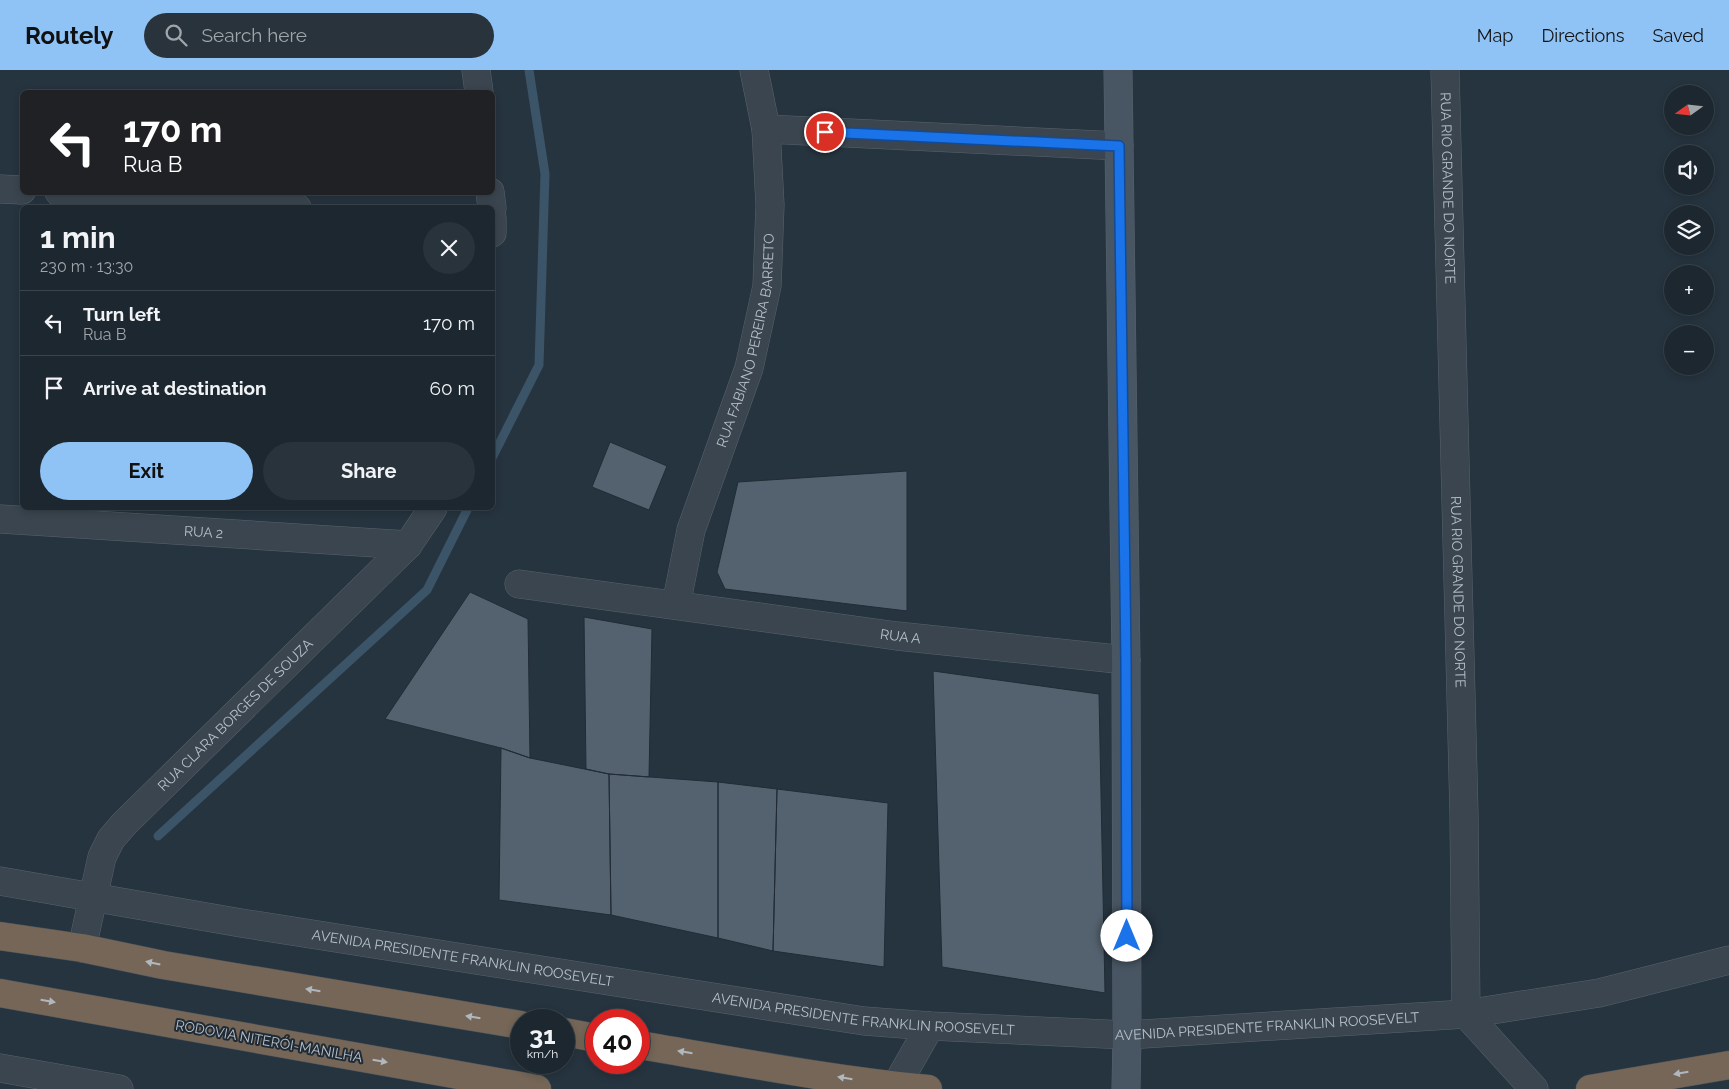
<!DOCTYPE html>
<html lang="en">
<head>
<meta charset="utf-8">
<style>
  body { margin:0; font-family:Raleway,sans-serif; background:#29333b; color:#f1f3f6; height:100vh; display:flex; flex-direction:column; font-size:19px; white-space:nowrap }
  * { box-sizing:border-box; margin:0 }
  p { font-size:16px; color:#a0a5aa }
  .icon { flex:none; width:28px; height:28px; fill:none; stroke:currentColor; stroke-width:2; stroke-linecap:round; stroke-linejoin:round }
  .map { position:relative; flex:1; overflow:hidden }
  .side { position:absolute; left:20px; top:135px; width:475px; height:305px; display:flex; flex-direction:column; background:#1c272f; border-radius:8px; box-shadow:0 2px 8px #0003,0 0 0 1px #3a444b }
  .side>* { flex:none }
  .banner { position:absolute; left:20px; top:20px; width:475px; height:105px; border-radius:8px; box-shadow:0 2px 8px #0003,0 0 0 1px #3a444b; background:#202124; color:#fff; overflow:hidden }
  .needle { width:32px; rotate:255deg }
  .buttons { position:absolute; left:1664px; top:15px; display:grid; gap:10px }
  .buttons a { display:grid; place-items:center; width:50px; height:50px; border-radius:50%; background:#1c272f; box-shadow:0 2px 8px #0003,0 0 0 1px #3a444b; font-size:25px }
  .speed { position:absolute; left:510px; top:939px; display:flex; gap:10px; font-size:25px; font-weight:700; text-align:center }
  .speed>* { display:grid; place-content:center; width:65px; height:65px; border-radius:50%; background:#1c272f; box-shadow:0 2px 8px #0003,0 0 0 1px #3a444b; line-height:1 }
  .speed small { font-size:12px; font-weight:400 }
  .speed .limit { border:8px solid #d22; background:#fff; color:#111 }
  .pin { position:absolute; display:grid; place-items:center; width:42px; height:42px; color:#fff; margin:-21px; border:2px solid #fff; border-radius:50%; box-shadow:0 1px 5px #0007 }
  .me { position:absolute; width:55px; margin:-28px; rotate:0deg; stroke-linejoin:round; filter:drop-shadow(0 0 4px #0008) }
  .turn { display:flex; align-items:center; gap:18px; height:105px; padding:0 20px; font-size:22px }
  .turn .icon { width:65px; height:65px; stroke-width:2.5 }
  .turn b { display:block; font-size:35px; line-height:42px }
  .round { display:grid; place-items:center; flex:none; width:52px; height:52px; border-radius:26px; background:#29333b }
  .overview { display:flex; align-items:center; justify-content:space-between; height:85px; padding:0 20px }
  h1 { font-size:30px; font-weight:700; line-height:38px }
  .cta { display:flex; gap:10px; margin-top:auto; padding:10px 20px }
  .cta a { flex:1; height:58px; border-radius:30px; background:#90c3f5; color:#111; font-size:20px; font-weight:700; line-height:58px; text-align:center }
  .cta a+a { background:#29333b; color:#f1f3f6 }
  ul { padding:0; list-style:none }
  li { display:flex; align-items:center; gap:15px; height:65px; padding:0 20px; border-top:1px solid #3a444b }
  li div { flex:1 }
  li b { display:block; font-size:19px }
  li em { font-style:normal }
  header { display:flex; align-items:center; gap:30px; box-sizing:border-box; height:70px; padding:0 25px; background:#90c3f5; color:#111 }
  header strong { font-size:24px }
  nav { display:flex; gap:28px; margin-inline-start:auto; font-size:18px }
  .search { width:350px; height:45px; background:#29333b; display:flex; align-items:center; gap:12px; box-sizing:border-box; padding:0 18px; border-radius:28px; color:#a0a5aa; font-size:19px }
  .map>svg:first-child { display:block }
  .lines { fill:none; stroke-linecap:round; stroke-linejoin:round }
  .stream { stroke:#3c5467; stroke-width:9 }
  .building { fill:#54626f; stroke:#212c36 }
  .street-casing { stroke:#58636d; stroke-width:29 }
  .secondary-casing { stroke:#58636d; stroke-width:29 }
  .highway-casing { stroke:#45505a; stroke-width:29 }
  .street { stroke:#3a454f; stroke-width:28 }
  .secondary { stroke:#485562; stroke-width:28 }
  .highway { stroke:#756657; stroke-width:28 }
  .oneway { fill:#b0b7be }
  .route-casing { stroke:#114b97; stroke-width:12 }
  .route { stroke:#1a73e8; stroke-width:9 }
  .labels { text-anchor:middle; stroke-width:4; stroke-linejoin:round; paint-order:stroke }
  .street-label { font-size:14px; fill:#b6c0ca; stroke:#1f2a34 }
</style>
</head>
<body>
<header>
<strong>Routely</strong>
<div class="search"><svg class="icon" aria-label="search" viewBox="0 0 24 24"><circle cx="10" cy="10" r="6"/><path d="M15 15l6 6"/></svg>Search here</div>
<nav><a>Map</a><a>Directions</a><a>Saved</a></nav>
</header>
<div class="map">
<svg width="1729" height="1019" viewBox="0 0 1729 1019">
  <rect width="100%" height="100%" fill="#26343f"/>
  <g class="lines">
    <path class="stream" d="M 492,388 L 539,295 L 545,104 L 529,0
      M 158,766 L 427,520 L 468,438"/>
  </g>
  <path class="building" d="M 610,372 L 667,396 L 649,440 L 592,417 Z
    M 907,401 L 907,541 L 725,519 L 717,502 L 738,412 Z
    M 470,522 L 528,549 L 530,688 L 501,678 L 385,649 Z
    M 584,547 L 652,559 L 649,707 L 609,704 L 586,699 Z
    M 933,601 L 1099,624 L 1105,923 L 942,897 Z
    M 501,678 L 530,688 L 609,704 L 611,845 L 499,830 Z
    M 609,704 L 718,712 L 718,868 L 611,845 Z
    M 718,712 L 777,719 L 773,881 L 718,868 Z
    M 777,719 L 888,733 L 884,897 L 773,881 Z"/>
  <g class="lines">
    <defs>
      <g id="street">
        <path d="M 476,0 L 479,22"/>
        <path id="s1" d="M 1445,0 L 1464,744 L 1466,944 L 1534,1019"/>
        <path d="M 766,59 L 1119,76"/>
        <path d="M 0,119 L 22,120"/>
        <path d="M 59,122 L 297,138"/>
        <path d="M 490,122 L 492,138"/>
        <path d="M 492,148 L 492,163"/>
        <path id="s2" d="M 0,449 L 408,475"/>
        <path id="s3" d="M 519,514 L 897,566 L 1126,590"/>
        <path id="s4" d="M 676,535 L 691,460 L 749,298 L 767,216 L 770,135 L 766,59 L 754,0"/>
        <path id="s5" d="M 0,811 L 241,853 L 864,951 L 930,956 L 1127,965 L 1466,944 L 1599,923 L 1729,890"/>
        <path id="s6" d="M 82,878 L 102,787 L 111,769 L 124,754 L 408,475 L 433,438"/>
        <path d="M 0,998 L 119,1019"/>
        <path d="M 896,1016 L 930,956"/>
      </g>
      <path id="secondary" d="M 1118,0 L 1126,590 L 1127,965 L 1126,1019"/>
      <path id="highway" d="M 0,866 L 82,878 L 163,895 L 521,955
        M 0,923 L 537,1019
        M 564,962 L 596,968
        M 639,975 C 735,991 831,1010 928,1019
        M 1590,1019 L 1729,995"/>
    </defs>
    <use href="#street" class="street-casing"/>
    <use href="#secondary" class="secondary-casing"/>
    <use href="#highway" class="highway-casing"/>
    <use href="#street" class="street"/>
    <use href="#secondary" class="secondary"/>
    <use href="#highway" class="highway"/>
  </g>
  <defs><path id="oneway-solid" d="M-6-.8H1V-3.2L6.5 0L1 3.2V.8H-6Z" transform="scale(1.25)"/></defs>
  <g class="oneway">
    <use href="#oneway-solid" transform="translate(153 893) rotate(-168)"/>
    <use href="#oneway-solid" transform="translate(313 920) rotate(-171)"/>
    <use href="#oneway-solid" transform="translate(48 931) rotate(10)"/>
    <use href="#oneway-solid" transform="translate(473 947) rotate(-171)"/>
    <use href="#oneway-solid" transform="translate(685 982) rotate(-171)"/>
    <use href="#oneway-solid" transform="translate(380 991) rotate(10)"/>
    <use href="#oneway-solid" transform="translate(1681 1003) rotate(170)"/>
    <use href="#oneway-solid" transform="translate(845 1008) rotate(-171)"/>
  </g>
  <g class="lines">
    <defs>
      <path id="route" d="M 825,62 L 1119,76 L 1126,590 L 1127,866"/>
    </defs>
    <use href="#route" class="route-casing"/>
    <use href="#route" class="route"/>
  </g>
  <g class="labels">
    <g class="street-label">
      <text dy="5" stroke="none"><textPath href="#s1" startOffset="118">RUA RIO GRANDE DO NORTE</textPath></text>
      <text dy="5" stroke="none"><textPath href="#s4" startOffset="275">RUA FABIANO PEREIRA BARRETO</textPath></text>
      <text dy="5" stroke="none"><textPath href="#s2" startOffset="204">RUA 2</textPath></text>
      <text dy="5" stroke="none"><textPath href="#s1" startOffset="522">RUA RIO GRANDE DO NORTE</textPath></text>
      <text dy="5" stroke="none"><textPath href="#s3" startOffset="385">RUA A</textPath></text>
      <text dy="5" stroke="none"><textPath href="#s6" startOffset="289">RUA CLARA BORGES DE SOUZA</textPath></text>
      <text dy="5" stroke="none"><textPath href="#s5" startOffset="469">AVENIDA PRESIDENTE FRANKLIN ROOSEVELT</textPath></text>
      <text dy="5" stroke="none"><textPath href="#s5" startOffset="874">AVENIDA PRESIDENTE FRANKLIN ROOSEVELT</textPath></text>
      <text dy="5" stroke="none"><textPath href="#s5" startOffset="1279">AVENIDA PRESIDENTE FRANKLIN ROOSEVELT</textPath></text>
      <text transform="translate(269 971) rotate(10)" y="5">RODOVIA NITERÓI-MANILHA</text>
    </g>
  </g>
</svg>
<div class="buttons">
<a><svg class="needle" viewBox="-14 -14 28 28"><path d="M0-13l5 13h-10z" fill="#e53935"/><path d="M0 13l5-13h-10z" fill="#a0a5aa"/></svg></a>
<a><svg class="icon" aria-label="sound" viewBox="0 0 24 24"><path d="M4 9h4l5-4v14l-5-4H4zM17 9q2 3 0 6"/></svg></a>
<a><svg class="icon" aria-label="layers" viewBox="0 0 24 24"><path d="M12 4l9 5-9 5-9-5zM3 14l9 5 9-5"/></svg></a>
<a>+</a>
<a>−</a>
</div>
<div class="speed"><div>31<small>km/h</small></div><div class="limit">40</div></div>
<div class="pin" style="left:825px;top:62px;background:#d93025"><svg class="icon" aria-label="arrive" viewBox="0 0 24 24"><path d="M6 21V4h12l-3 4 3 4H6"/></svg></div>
<svg class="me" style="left:1127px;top:866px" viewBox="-20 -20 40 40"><circle r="19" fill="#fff"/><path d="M0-13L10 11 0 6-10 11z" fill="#1a73e8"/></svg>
<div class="banner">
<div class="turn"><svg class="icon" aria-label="left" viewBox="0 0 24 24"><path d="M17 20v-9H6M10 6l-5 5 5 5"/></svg><div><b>170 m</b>Rua B</div></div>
</div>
<section class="side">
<div class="overview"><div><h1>1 min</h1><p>230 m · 13:30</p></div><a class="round"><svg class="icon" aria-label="close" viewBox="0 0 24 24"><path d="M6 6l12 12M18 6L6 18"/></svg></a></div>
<ul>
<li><svg class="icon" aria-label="left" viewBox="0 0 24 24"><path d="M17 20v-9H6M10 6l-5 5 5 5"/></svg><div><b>Turn left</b><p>Rua B</p></div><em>170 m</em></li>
<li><svg class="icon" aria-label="arrive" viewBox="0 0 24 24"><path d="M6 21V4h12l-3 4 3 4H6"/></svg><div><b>Arrive at destination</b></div><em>60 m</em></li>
</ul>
<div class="cta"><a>Exit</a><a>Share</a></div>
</section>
</div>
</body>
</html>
